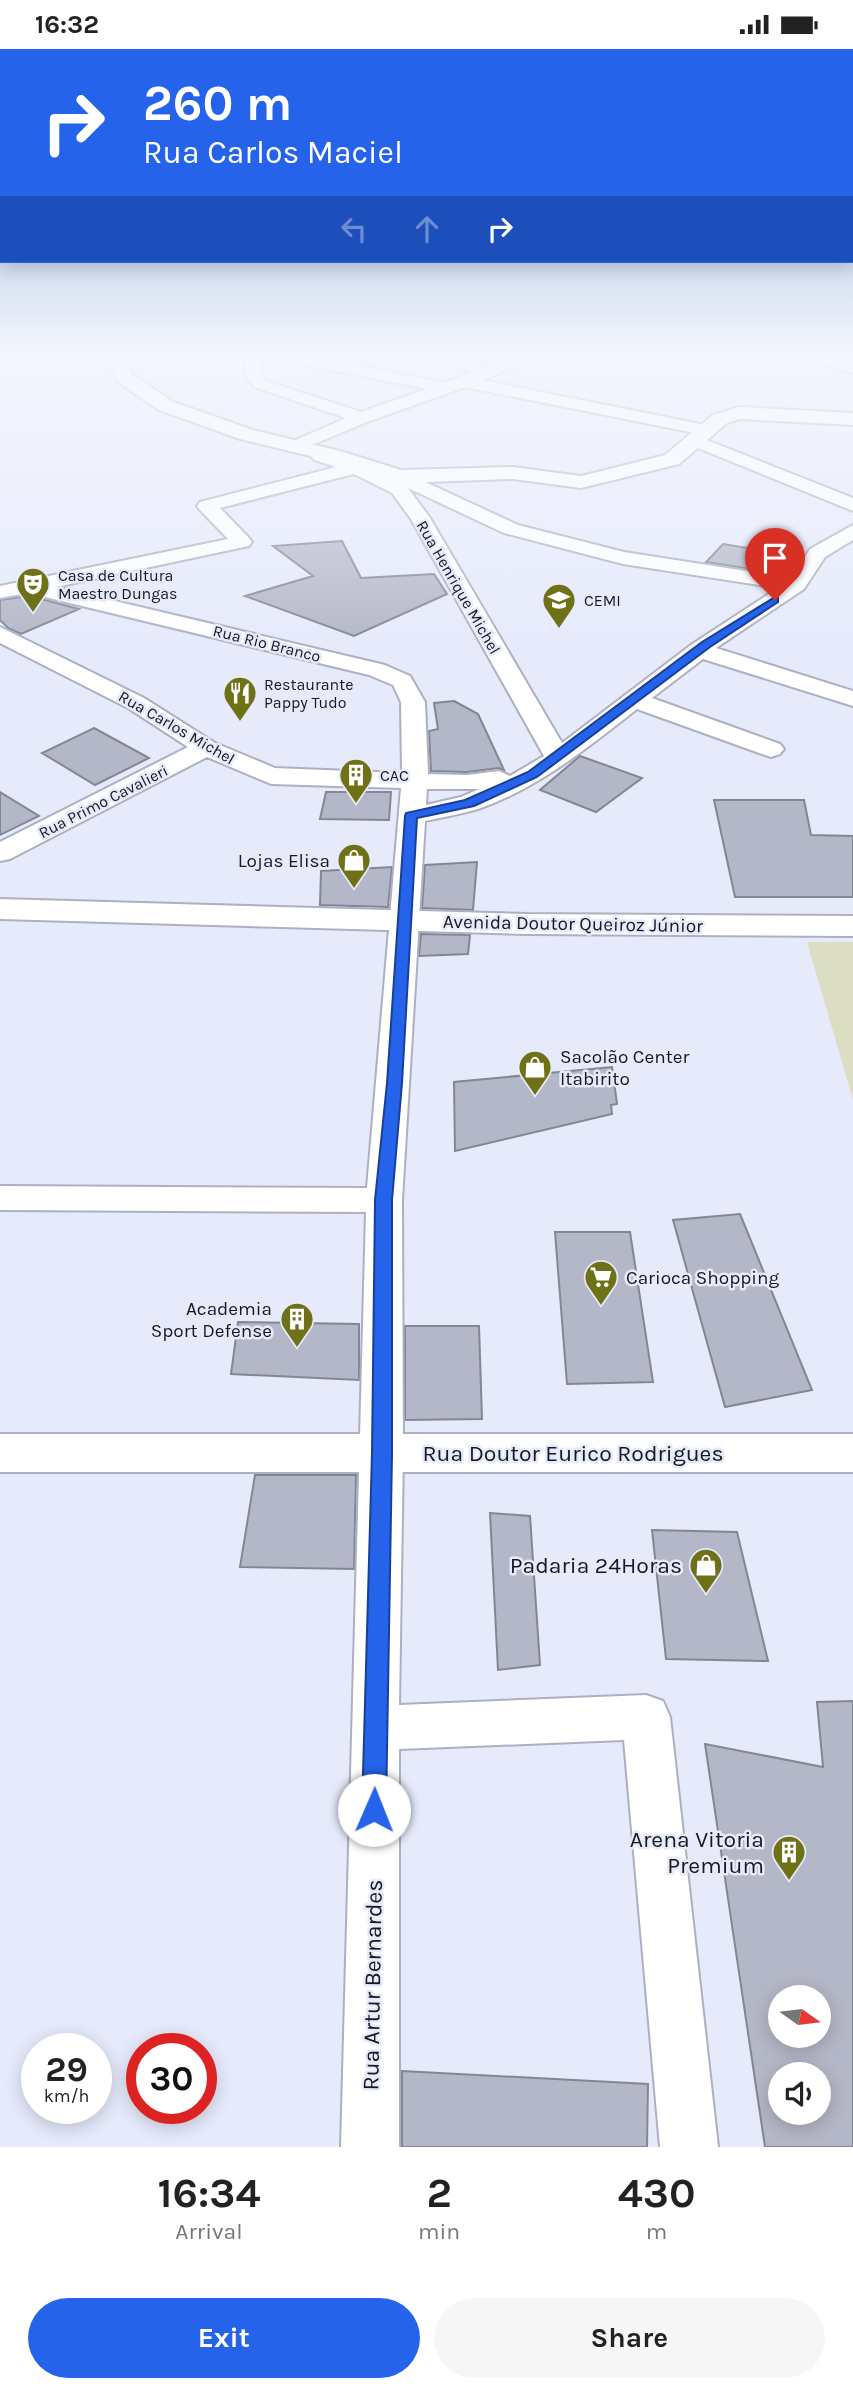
<!DOCTYPE html>
<html lang="en">
<head>
<meta charset="utf-8">
<style>
  body { margin:0; font-family:Karla,sans-serif; background:#f6f6f6; color:#222; height:100vh; display:flex; flex-direction:column; font-size:26px; white-space:nowrap }
  * { box-sizing:border-box; margin:0 }
  p { font-size:23px; color:#767676 }
  .icon { flex:none; width:38px; height:38px; fill:none; stroke:currentColor; stroke-width:2; stroke-linecap:round; stroke-linejoin:round }
  .map { position:relative; height:2098px; overflow:hidden }
  .drawer { display:flex; flex-direction:column; background:#fff; flex:1 }
  .drawer>* { flex:none }
  .guide { position:absolute; left:0px; top:0px; width:854px; height:214px; box-shadow:0 4px 18px #0003; background:#2563eb; color:#fff; overflow:hidden }
  .needle { width:46px; rotate:104deg }
  .controls { position:absolute; left:768px; top:1936px; display:grid; gap:14px }
  .controls a { display:grid; place-items:center; width:63px; height:63px; border-radius:50%; background:#fff; box-shadow:0 4px 18px #0003; font-size:35px }
  .speed { position:absolute; left:21px; top:1984px; display:flex; gap:14px; font-size:35px; font-weight:700; text-align:center }
  .speed>* { display:grid; place-content:center; width:91px; height:91px; border-radius:50%; background:#fff; box-shadow:0 4px 18px #0003; line-height:1 }
  .speed small { font-size:18px; font-weight:400 }
  .speed .limit { border:10px solid #d22; background:#fff; color:#111 }
  .pin { position:absolute; display:grid; place-items:center; width:60px; height:60px; color:#fff; margin:-72px -30px; border-radius:50% 50% 50% 0; rotate:-45deg; box-shadow:0 0 7px #0007 }
  .pin .icon { rotate:45deg }
  .me { position:absolute; width:77px; margin:-38px; rotate:1deg; stroke-linejoin:round; filter:drop-shadow(0 0 5px #0008) }
  .turn { display:flex; align-items:center; gap:24px; height:147px; padding:0 28px; font-size:32px }
  .turn .icon { width:91px; height:91px; stroke-width:2.5 }
  .turn b { display:block; font-size:49px; line-height:60px }
  .lanes { display:flex; align-items:center; height:66px; padding:0 28px; background:#0003; justify-content:center; gap:35px; direction:ltr }
  .lanes .off { opacity:.35 }
  .eta { display:flex; justify-content:space-evenly; align-items:center; height:119px; text-align:center }
  .eta b { font-size:42px; font-weight:700; line-height:49px }
  .action { display:flex; gap:14px; margin-top:auto; padding:14px 28px }
  .action a { flex:1; height:80px; border-radius:42px; background:#2563eb; color:#fff; font-size:28px; font-weight:700; line-height:80px; text-align:center }
  .action a+a { background:#f6f6f6; color:#222 }
  .status { display:flex; justify-content:space-between; align-items:center; height:49px; padding:0 35px; background:#fff; direction:ltr }
  .status svg { height:19px; fill:currentColor }
  .map>svg:first-child { display:block }
  .green { fill:#dcdec3 }
  .building { fill:#b4b7c7; stroke:#838695; stroke-width:2; fill-rule:evenodd }
  .lines { fill:none; stroke-linecap:round; stroke-linejoin:round }
  .minor-casing { stroke:#acb0c0; stroke-width:4 }
  .tertiary-casing { stroke:#acb0c0; stroke-width:4 }
  .secondary-casing { stroke:#acb0c0; stroke-width:4 }
  .minor { fill:#fff; fill-rule:evenodd }
  .tertiary { fill:#fff; fill-rule:evenodd }
  .secondary { fill:#fff; fill-rule:evenodd }
  .route { fill:#2563eb; stroke:#184099; stroke-width:2 }
  .labels { text-anchor:middle; stroke-width:5; stroke-linejoin:round; paint-order:stroke }
  .far-poi-label { font-size:16px; fill:#17191e; stroke:#e6eafb; text-anchor:start }
  .far-street-label { font-size:16px; fill:#17191e; stroke:#e6eafb }
  .poi-label { font-size:19px; fill:#17191e; stroke:#e6eafb; text-anchor:end }
  .street-label { font-size:19px; fill:#17191e; stroke:#e6eafb }
  .near-street-label { font-size:23px; fill:#17191e; stroke:#e6eafb }
  .near-poi-label { font-size:23px; fill:#17191e; stroke:#e6eafb; text-anchor:end }
</style>
</head>
<body>
<div class="status"><b>16:32</b><svg viewBox="0 0 49 12"><path d="M0 12V9h3v3zM5 12V6h3v6zM10 12V3h3v9zM15 12V0h3v12zM26 1h20v11H26zM47 4h2v5h-2z"/></svg></div>
<div class="map">
<svg width="853" height="2098" viewBox="0 0 853 2098">
  <rect width="100%" height="100%" fill="#e6eafb"/>
  <path class="green" d="M 807,893 L 853,893 L 853,1051 Z"/>
  <path class="building" d="M 342,492 L 361,529 L 434,525 L 447,545 L 354,587 L 245,547 L 313,527 L 273,497 Z
    M 723,495 L 802,508 L 789,526 L 706,513 Z
    M 28,547 L 41,550 L 79,560 L 21,585 L 8,579 L 0,571 L 0,551 Z
    M 454,652 L 478,665 L 504,721 L 499,719 L 467,723 L 431,722 L 429,682 L 438,680 L 434,654 Z
    M 94,679 L 149,709 L 95,736 L 42,704 Z
    M 580,707 L 642,729 L 596,763 L 540,741 Z
    M 0,743 L 39,767 L 0,786 Z
    M 326,743 L 391,743 L 389,771 L 320,770 Z
    M 714,751 L 804,751 L 811,786 L 853,787 L 853,848 L 735,848 Z
    M 477,813 L 473,861 L 422,859 L 425,816 Z
    M 392,818 L 388,858 L 320,856 L 321,822 Z
    M 421,885 L 470,886 L 468,905 L 419,907 Z
    M 612,1018 L 617,1055 L 611,1056 L 612,1065 L 455,1102 L 454,1033 Z
    M 740,1165 L 812,1341 L 725,1358 L 673,1171 Z
    M 555,1183 L 630,1183 L 653,1333 L 567,1335 Z
    M 238,1273 L 359,1275 L 359,1331 L 231,1325 Z
    M 405,1277 L 479,1277 L 482,1370 L 405,1371 Z
    M 255,1426 L 356,1426 L 354,1520 L 240,1518 Z
    M 490,1464 L 530,1467 L 540,1616 L 498,1621 Z
    M 652,1481 L 737,1483 L 768,1612 L 666,1610 Z
    M 853,1652 L 853,2098 L 765,2098 L 705,1695 L 823,1718 L 817,1653 ZM 780,1948 L 819,1948 L 819,1986 L 780,1986 ZM 780,2025 L 819,2025 L 819,2063 L 780,2063 Z
    M 402,2022 L 648,2035 L 647,2098 L 402,2098 Z"/>
  <g class="lines">
    <defs>
      <path id="minor" d="M 246,306 L 262,306 L 261,324 L 266,332 L 361,363 L 427,340 L 280,311 L 272,306 L 305,306 L 444,334 L 471,324 L 432,306 L 455,306 L 486,319 L 522,306 L 546,306 L 482,331 L 705,376 L 714,381 L 705,386 L 465,338 L 367,373 L 295,403 L 289,402 L 286,398 L 289,394 L 346,369 L 254,338 L 245,324 Z
        M 801,306 L 827,306 L 853,314 L 853,324 L 803,309 Z
        M 694,386 L 853,449 L 853,462 L 688,395 L 685,391 L 688,387 Z
        M 320,402 L 362,415 L 390,428 L 392,424 L 406,424 L 518,476 L 624,503 L 791,529 L 810,500 L 853,476 L 853,491 L 825,508 L 804,540 L 716,599 L 853,642 L 853,657 L 703,610 L 652,649 L 780,695 L 784,700 L 780,705 L 771,708 L 762,705 L 637,660 C 587,699 539,739 478,760 C 461,765 443,768 425,772 L 402,1151 L 403,1404 L 399,1656 L 646,1646 L 663,1652 L 670,1668 L 718,2098 L 660,2098 L 624,1691 L 399,1700 L 399,2098 L 341,2098 L 366,1163 L 0,1161 L 0,1137 L 367,1139 L 401,739 L 271,735 L 207,708 L 10,810 L 0,812 L 0,793 L 188,698 L 128,659 L 0,594 L 0,578 L 144,649 L 215,694 L 275,719 L 402,724 L 401,653 L 393,636 L 369,626 L 28,544 L 0,549 L 0,537 L 228,490 L 200,461 L 197,457 L 200,453 L 336,418 L 314,411 L 311,407 L 314,403 ZM 354,425 L 392,444 L 411,470 L 544,707 L 510,727 L 499,722 L 467,726 L 428,725 L 425,653 L 410,627 L 385,616 L 56,538 L 249,497 L 252,493 L 249,489 L 220,459 ZM 408,439 L 504,484 L 623,515 L 778,539 L 691,596 L 562,694 L 430,469 ZM 427,740 L 479,740 L 461,748 L 426,756 Z"/>
      <path id="tertiary" d="M 105,306 L 123,306 L 132,325 L 173,353 L 253,381 L 340,402 L 401,421 L 513,418 L 581,427 L 665,406 L 713,366 L 739,358 L 853,364 L 853,376 L 740,370 L 727,374 L 679,415 L 581,439 L 513,430 L 399,434 L 327,411 L 240,390 L 159,361 L 117,332 Z"/>
      <path id="secondary" d="M 0,850 L 527,865 L 853,867 L 853,887 L 527,885 L 0,870 Z
        M 0,1385 L 853,1385 L 853,1423 L 0,1423 Z"/>
    </defs>
    <use href="#minor" class="minor-casing"/>
    <use href="#tertiary" class="tertiary-casing"/>
    <use href="#secondary" class="secondary-casing"/>
    <use href="#minor" class="minor"/>
    <use href="#tertiary" class="tertiary"/>
    <use href="#secondary" class="secondary"/>
  </g>
  <linearGradient id="sky" x2="0" y2="1"><stop stop-color="#81a6d5"/><stop offset="0.51" stop-color="#f4f6fd"/><stop offset="1" stop-color="#f4f6fd" stop-opacity="0"/></linearGradient>
  <rect width="853" height="600" fill="url(#sky)"/>
  <path class="route" d="M 775,548 L 778,549 L 778,553 L 710,598 L 537,728 L 474,757 L 417,769 L 402,1034 L 392,1151 L 392,1404 L 386,1761 L 382,1769 L 374,1773 L 365,1769 L 362,1761 L 372,1404 L 375,1151 L 387,1034 L 405,767 L 406,764 L 465,751 L 528,723 L 702,593 Z"/>
  <defs>
    <symbol id="theatre-pin" viewBox="-11 -11 22 30"><path d="M0 17L-7.5 6A9.5 9.5 0 1 1 7.5 6Z" fill="#6f7116" stroke="#e6eafb"/><path d="M-5-5.5Q0-4 5-5.5V0Q5 5 0 6Q-5 5-5 0ZM-3.3-2.5H-1v1.5H-3.3ZM1-2.5H3.3v1.5H1ZM-2.8 1Q0 5.5 2.8 1Z" fill="#fff"/></symbol>
    <symbol id="school-pin" viewBox="-11 -11 22 30"><path d="M0 17L-7.5 6A9.5 9.5 0 1 1 7.5 6Z" fill="#6f7116" stroke="#e6eafb"/><path d="M0-5L7-2L0 1L-7-2ZM-4 1L0 2.5L4 1V4Q0 6-4 4Z" fill="#fff"/></symbol>
    <symbol id="restaurant-pin" viewBox="-11 -11 22 30"><path d="M0 17L-7.5 6A9.5 9.5 0 1 1 7.5 6Z" fill="#6f7116" stroke="#e6eafb"/><path d="M-5-6h1v4h1v-4h1v4h1v-4h1v5L-1.5 .5V6h-2V.5L-5-1ZM5-6V6H3V1.5H1.5Q1.5-4 5-6Z" fill="#fff"/></symbol>
    <symbol id="building-pin" viewBox="-11 -11 22 30"><path d="M0 17L-7.5 6A9.5 9.5 0 1 1 7.5 6Z" fill="#6f7116" stroke="#e6eafb"/><path d="M-4-6H4V6H1V3H-1V6H-4ZM-2.5-4.3h1.7v1.8h-1.7ZM.8-4.3h1.7v1.8H.8ZM-2.5-1h1.7V.8h-1.7ZM.8-1h1.7V.8H.8Z" fill="#fff"/></symbol>
    <symbol id="shop-pin" viewBox="-11 -11 22 30"><path d="M0 17L-7.5 6A9.5 9.5 0 1 1 7.5 6Z" fill="#6f7116" stroke="#e6eafb"/><path d="M-5-2.5h2.3a2.7 3.5 0 0 1 5.4 0H5L5.5 6h-11ZM-1.5-2.5h3a1.5 2.3 0 0 0-3 0Z" fill="#fff"/></symbol>
    <symbol id="supermarket-pin" viewBox="-11 -11 22 30"><path d="M0 17L-7.5 6A9.5 9.5 0 1 1 7.5 6Z" fill="#6f7116" stroke="#e6eafb"/><path d="M-6-5.5h2.5l.6 2H6L4.5 2H-2.5L-4.4-4H-6ZM-1.5 3.2a1.3 1.3 0 1 0 .1 0ZM3 3.2a1.3 1.3 0 1 0 .1 0Z" fill="#fff"/></symbol>
  </defs>
  <g fill-rule="evenodd">
    <use href="#theatre-pin" x="14" y="516" width="38" height="52"/>
    <use href="#school-pin" x="540" y="532" width="38" height="52"/>
    <use href="#restaurant-pin" x="221" y="625" width="38" height="52"/>
    <use href="#building-pin" x="337" y="707" width="38" height="52"/>
    <use href="#shop-pin" x="335" y="792" width="38" height="52"/>
    <use href="#shop-pin" x="516" y="999" width="38" height="52"/>
    <use href="#supermarket-pin" x="582" y="1209" width="38" height="52"/>
    <use href="#building-pin" x="278" y="1251" width="38" height="52"/>
    <use href="#shop-pin" x="687" y="1497" width="38" height="52"/>
    <use href="#building-pin" x="770" y="1784" width="38" height="52"/>
  </g>
  <g class="labels">
    <g class="far-poi-label">
      <text x="58" y="532">Casa de Cultura<tspan x="58" dy="18">Maestro Dungas</tspan></text>
      <text x="584" y="557">CEMI</text>
      <text x="264" y="641">Restaurante<tspan x="264" dy="18">Pappy Tudo</tspan></text>
      <text x="380" y="732">CAC</text>
    </g>
    <g class="far-street-label">
      <text transform="translate(459 538) rotate(60)" y="6">Rua Henrique Michel</text>
      <text transform="translate(267 594) rotate(14)" y="6">Rua Rio Branco</text>
      <text transform="translate(177 678) rotate(30)" y="6">Rua Carlos Michel</text>
      <text transform="translate(103 752) rotate(-27)" y="6">Rua Primo Cavalieri</text>
    </g>
    <g class="poi-label">
      <text x="330" y="818">Lojas Elisa</text>
      <text x="560" y="1014" text-anchor="start">Sacolão Center<tspan x="560" dy="22">Itabirito</tspan></text>
      <text x="626" y="1235" text-anchor="start">Carioca Shopping</text>
      <text x="272" y="1266">Academia<tspan x="272" dy="22">Sport Defense</tspan></text>
    </g>
    <g class="street-label">
      <text transform="translate(573 874) rotate(1)" y="7">Avenida Doutor Queiroz Júnior</text>
    </g>
    <g class="near-street-label">
      <text x="573" y="1412">Rua Doutor Eurico Rodrigues</text>
      <text transform="translate(372 1936) rotate(-89)" y="8">Rua Artur Bernardes</text>
    </g>
    <g class="near-poi-label">
      <text x="682" y="1524">Padaria 24Horas</text>
      <text x="764" y="1798">Arena Vitoria<tspan x="764" dy="26">Premium</tspan></text>
    </g>
  </g>
</svg>
<div class="controls">
<a><svg class="needle" viewBox="-14 -14 28 28"><path d="M0-13l5 13h-10z" fill="#e53935"/><path d="M0 13l5-13h-10z" fill="#767676"/></svg></a>
<a><svg class="icon" aria-label="sound" viewBox="0 0 24 24"><path d="M4 9h4l5-4v14l-5-4H4zM17 9q2 3 0 6"/></svg></a>
</div>
<div class="speed"><div>29<small>km/h</small></div><div class="limit">30</div></div>
<div class="pin" style="left:775px;top:551px;background:#d93025"><svg class="icon" aria-label="arrive" viewBox="0 0 24 24"><path d="M6 21V4h12l-3 4 3 4H6"/></svg></div>
<svg class="me" style="left:374px;top:1761px" viewBox="-20 -20 40 40"><circle r="19" fill="#fff"/><path d="M0-13L10 11 0 6-10 11z" fill="#2563eb"/></svg>
<div class="guide">
<div class="turn"><svg class="icon" aria-label="right" viewBox="0 0 24 24"><path d="M7 20v-9h11M14 6l5 5-5 5"/></svg><div><b>260 m</b>Rua Carlos Maciel</div></div>
<div class="lanes"><svg class="icon off" aria-label="left" viewBox="0 0 24 24"><path d="M17 20v-9H6M10 6l-5 5 5 5"/></svg><svg class="icon off" aria-label="ahead" viewBox="0 0 24 24"><path d="M12 20V5M6 11l6-6 6 6"/></svg><svg class="icon" aria-label="right" viewBox="0 0 24 24"><path d="M7 20v-9h11M14 6l5 5-5 5"/></svg></div>
</div>
</div>
<section class="drawer">
<div class="eta">
<div><b>16:34</b><p>Arrival</p></div>
<div><b>2</b><p>min</p></div>
<div><b>430</b><p>m</p></div>
</div>
<div class="action"><a>Exit</a><a>Share</a></div>
</section>
</body>
</html>
